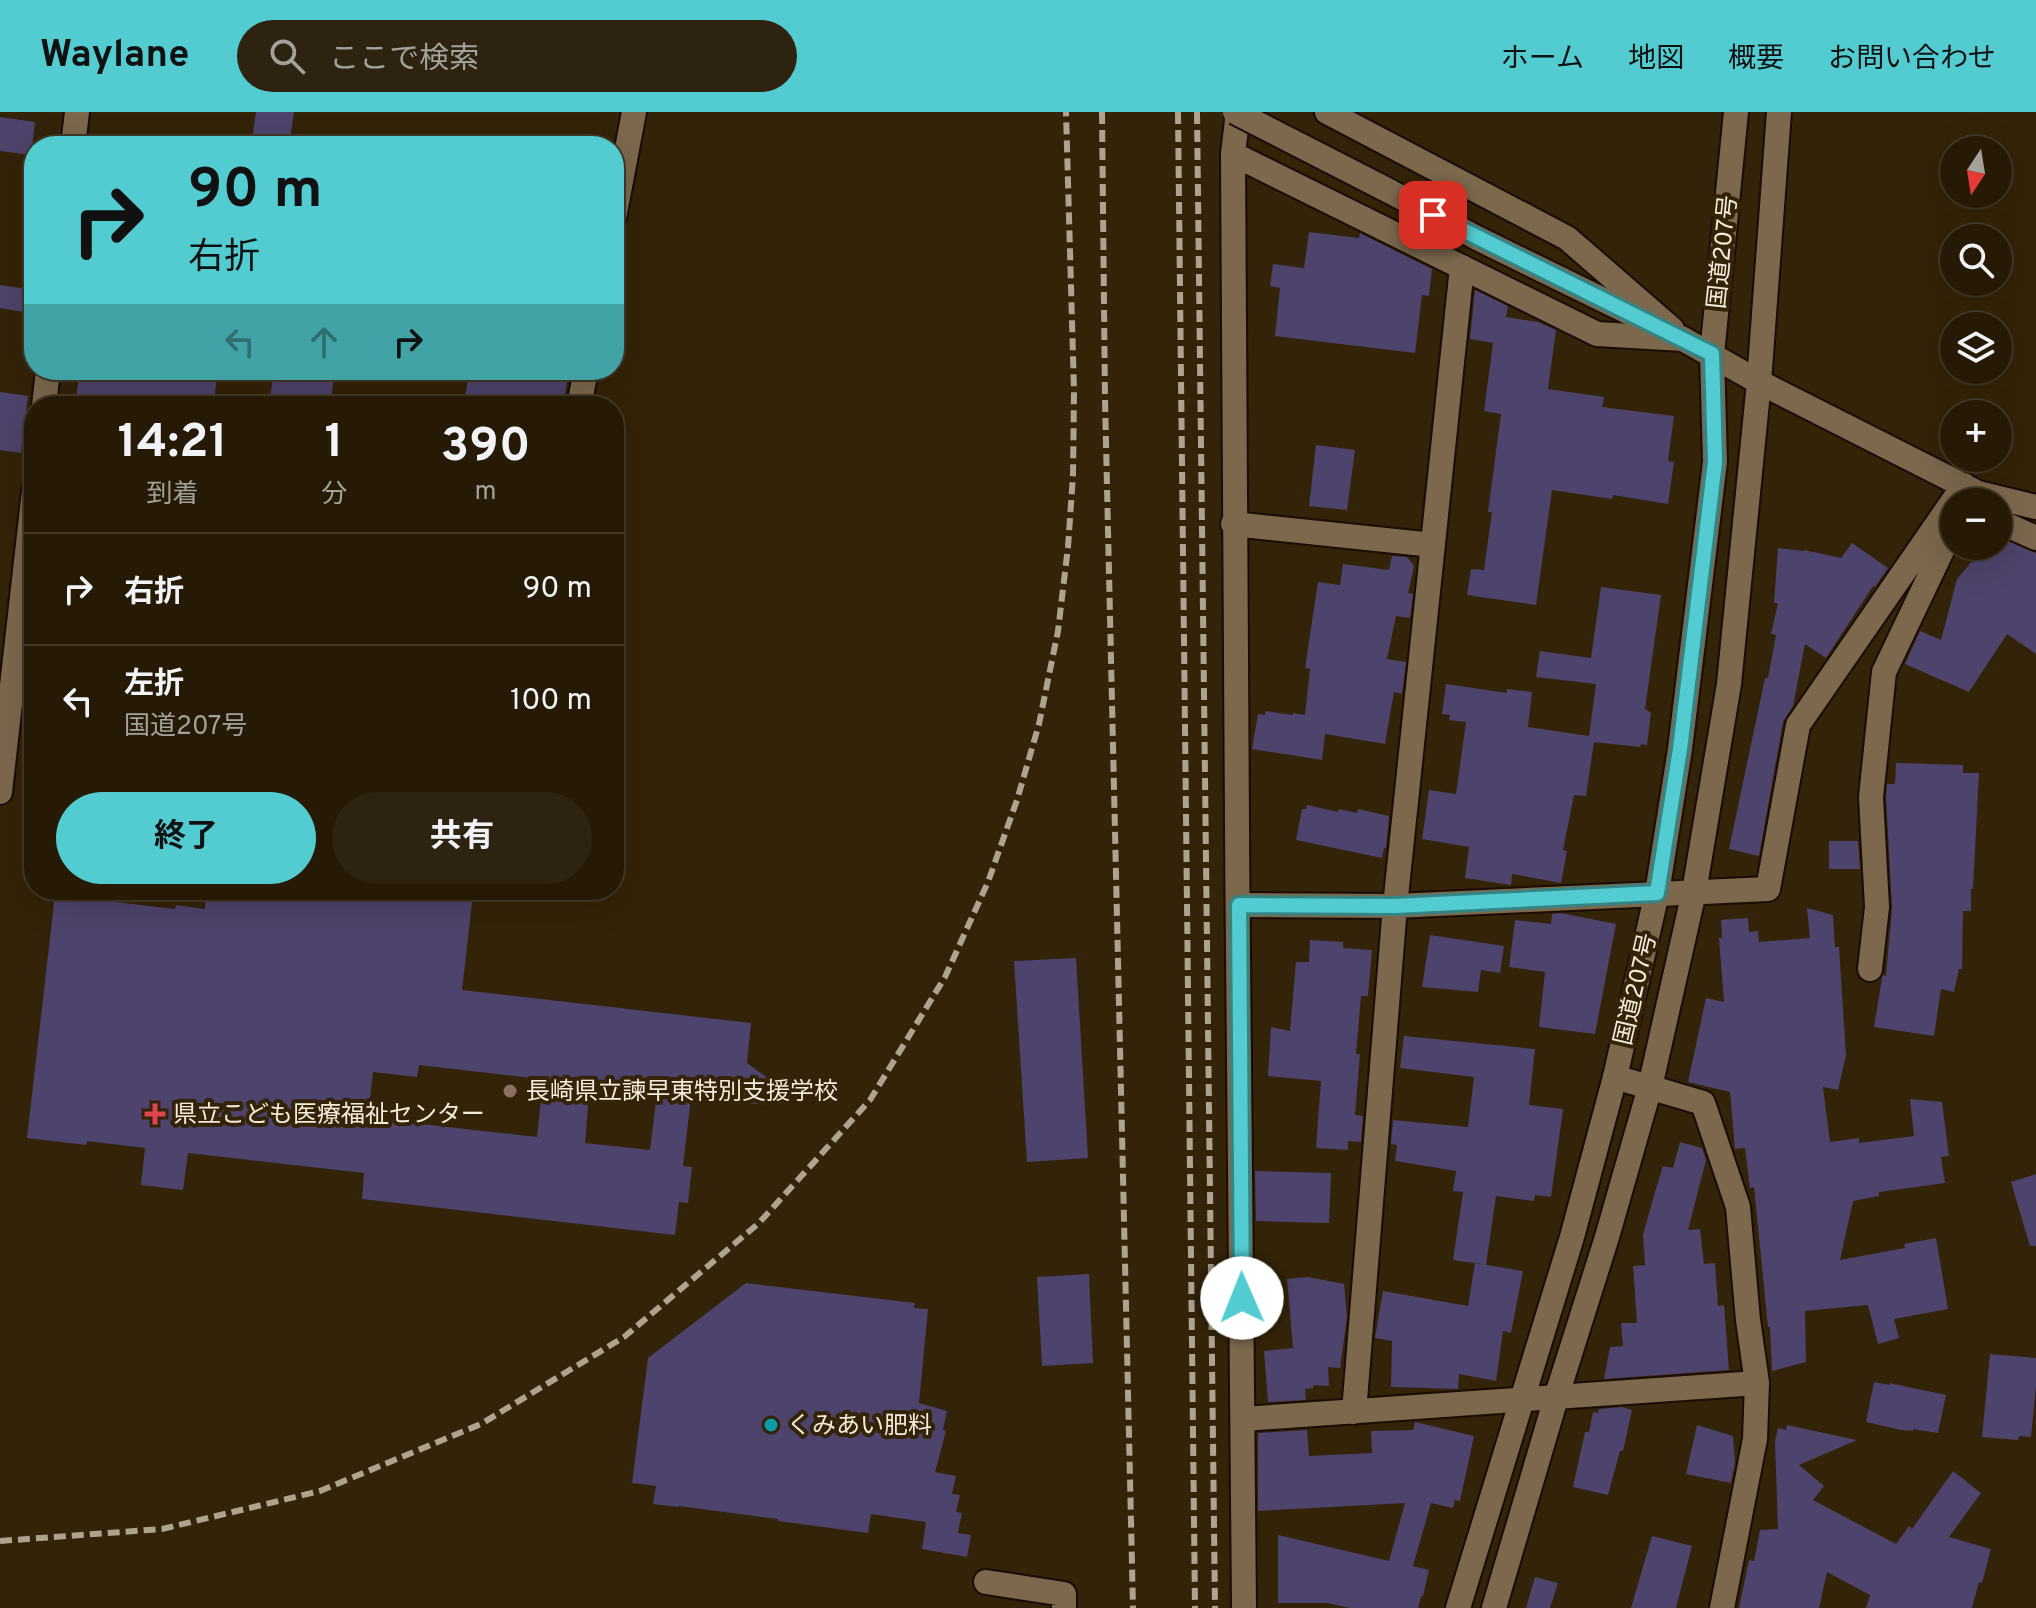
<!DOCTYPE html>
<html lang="ja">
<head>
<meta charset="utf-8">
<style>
  body { margin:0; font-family:Overpass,"Noto Sans JP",sans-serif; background:#2e2310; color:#f1f3f6; height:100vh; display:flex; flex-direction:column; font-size:30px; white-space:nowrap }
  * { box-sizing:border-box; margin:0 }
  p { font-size:26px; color:#a4a19b }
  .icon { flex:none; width:44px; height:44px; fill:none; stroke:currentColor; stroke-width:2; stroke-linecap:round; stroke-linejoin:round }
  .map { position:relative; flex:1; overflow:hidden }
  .drawer { position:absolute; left:24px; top:284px; width:600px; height:504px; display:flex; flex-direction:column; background:#261a06; border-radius:32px; box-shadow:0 8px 32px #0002,0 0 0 2px #423828 }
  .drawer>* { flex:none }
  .banner { position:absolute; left:24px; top:24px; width:600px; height:244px; border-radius:32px; box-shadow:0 8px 32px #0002,0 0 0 2px #423828; background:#52ccd0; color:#111; overflow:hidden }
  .needle { width:52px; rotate:192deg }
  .controls { position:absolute; left:1940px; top:24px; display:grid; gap:16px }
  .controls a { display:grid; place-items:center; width:72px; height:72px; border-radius:50%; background:#261a06; box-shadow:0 8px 32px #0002,0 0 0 2px #423828; font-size:40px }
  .pin { position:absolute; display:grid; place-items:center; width:68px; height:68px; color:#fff; margin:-34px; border-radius:16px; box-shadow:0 4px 12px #0006 }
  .me { position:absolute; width:88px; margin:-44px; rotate:359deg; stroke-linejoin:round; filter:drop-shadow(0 0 6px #0008) }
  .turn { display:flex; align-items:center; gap:28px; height:168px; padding:0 32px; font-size:36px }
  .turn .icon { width:104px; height:104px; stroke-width:2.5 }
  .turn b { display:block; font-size:56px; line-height:68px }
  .lanes { display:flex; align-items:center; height:76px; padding:0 32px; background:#0003; justify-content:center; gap:40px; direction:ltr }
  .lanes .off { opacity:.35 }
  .eta { display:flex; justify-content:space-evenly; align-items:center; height:136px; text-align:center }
  .eta b { font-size:48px; font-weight:700; line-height:56px }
  .cta { display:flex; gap:16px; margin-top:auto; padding:16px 32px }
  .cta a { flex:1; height:92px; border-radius:48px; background:#52ccd0; color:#111; font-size:32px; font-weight:700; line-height:92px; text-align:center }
  .cta a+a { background:#2e2310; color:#f1f3f6 }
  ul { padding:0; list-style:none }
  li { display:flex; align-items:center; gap:24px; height:112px; padding:0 32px; border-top:2px solid #423828 }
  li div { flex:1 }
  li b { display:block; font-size:30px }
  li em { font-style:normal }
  header { display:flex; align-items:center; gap:48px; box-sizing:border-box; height:112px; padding:0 40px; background:#52ccd0; color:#111 }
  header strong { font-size:38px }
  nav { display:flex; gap:44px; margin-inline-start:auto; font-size:28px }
  .search { width:560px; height:72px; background:#2e2310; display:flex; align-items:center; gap:20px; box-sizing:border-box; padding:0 28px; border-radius:44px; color:#a4a19b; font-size:30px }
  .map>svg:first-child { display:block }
  .building { fill:#4e436c; fill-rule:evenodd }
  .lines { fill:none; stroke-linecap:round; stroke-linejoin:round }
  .minor-casing { stroke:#1b0b00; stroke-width:28 }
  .tertiary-casing { stroke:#1b0b00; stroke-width:28 }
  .minor { stroke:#7b684d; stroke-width:24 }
  .tertiary { stroke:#7b684d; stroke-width:24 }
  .rail { stroke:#afa28f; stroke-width:6; stroke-dasharray:12 6; stroke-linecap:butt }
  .tertiary-bridge-casing { stroke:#1b0b00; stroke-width:28; stroke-linecap:butt }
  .tertiary-bridge { stroke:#7b684d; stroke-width:24 }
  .route-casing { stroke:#358587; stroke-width:20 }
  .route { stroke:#52ccd0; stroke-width:14 }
  .education-dot { fill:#8d6e63; stroke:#332308; stroke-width:3 }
  .health-dot { fill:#e0444e; stroke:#332308; stroke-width:3 }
  .culture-dot { fill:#0f9aa8; stroke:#332308; stroke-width:3 }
  .labels { text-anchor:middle; stroke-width:8; stroke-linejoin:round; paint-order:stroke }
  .street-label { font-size:24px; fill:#f5eadb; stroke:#332308 }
  .poi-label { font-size:24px; fill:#f5eadb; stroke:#332308; text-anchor:start }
</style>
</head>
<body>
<header>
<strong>Waylane</strong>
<div class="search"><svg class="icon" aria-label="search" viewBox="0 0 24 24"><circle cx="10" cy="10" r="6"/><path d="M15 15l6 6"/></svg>ここで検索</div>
<nav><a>ホーム</a><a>地図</a><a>概要</a><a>お問い合わせ</a></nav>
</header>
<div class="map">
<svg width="2036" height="1496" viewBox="0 0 2036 1496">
  <rect width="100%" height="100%" fill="#332308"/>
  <path class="building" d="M 256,0 L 294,0 L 289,34 L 251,34 Z
    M 0,5 L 35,10 L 31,43 L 0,39 Z
    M 1309,120 L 1359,126 L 1360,121 L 1432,157 L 1429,184 L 1422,183 L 1415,241 L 1275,224 L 1280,176 L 1270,174 L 1273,152 L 1304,156 Z
    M 0,173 L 33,178 L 29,201 L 0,196 Z
    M 1475,178 L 1508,194 L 1506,205 L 1538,210 L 1556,218 L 1548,277 L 1604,285 L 1602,295 L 1674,304 L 1668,349 L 1674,350 L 1668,392 L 1613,383 L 1612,387 L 1552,378 L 1536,493 L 1467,483 L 1471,457 L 1484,458 L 1492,400 L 1488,400 L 1501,302 L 1484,299 L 1493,231 L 1470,227 Z
    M 80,258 L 218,258 L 213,294 L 75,294 Z
    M 274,258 L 334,258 L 331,294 L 269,294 Z
    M 470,258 L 569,258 L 563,294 L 463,294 Z
    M 0,280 L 28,284 L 21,341 L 0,338 Z
    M 1316,333 L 1355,338 L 1347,398 L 1309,394 Z
    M 1998,425 L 2036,441 L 2036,542 L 2007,522 L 1969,580 L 1905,552 L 1920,519 L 1941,528 L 1957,467 L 1985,434 L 1998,434 Z
    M 1852,431 L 1888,456 L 1875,475 L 1873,474 L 1826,546 L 1805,532 L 1793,594 L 1783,610 L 1759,744 L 1729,737 L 1765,566 L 1768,566 L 1776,523 L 1771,522 L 1778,491 L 1774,491 L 1778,436 L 1804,439 L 1804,438 L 1841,446 Z
    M 1392,444 L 1407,445 L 1414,454 L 1408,481 L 1413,482 L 1410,506 L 1396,504 L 1387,547 L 1406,550 L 1402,582 L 1394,580 L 1385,632 L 1325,622 L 1322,648 L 1252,637 L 1258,602 L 1265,603 L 1265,599 L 1293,603 L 1293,601 L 1305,603 L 1310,557 L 1305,556 L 1318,470 L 1340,473 L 1343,452 L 1389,458 Z
    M 1601,475 L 1661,483 L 1645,597 L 1651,601 L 1647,633 L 1641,632 L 1640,635 L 1594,630 L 1586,684 L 1574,683 L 1563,738 L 1567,739 L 1561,771 L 1512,762 L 1511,773 L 1465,766 L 1469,735 L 1422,727 L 1429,678 L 1456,682 L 1466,610 L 1449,608 L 1450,603 L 1442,602 L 1446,572 L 1507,581 L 1507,577 L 1532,580 L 1528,615 L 1589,624 L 1596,572 L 1536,565 L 1540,539 L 1591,546 Z
    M 1896,651 L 1963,653 L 1963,661 L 1979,661 L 1973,777 L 1971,777 L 1971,799 L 1963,799 L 1962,857 L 1959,857 L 1954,880 L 1941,877 L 1934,924 L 1874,915 L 1882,866 L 1883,863 L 1886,864 L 1892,796 L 1886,685 L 1887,672 L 1895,672 Z
    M 1307,693 L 1338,700 L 1339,697 L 1357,701 L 1358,697 L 1389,704 L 1386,736 L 1384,736 L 1382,746 L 1296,728 L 1302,697 L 1306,697 Z
    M 1829,729 L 1858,729 L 1860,757 L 1829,757 Z
    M 206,778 L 461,778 L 460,781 L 473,782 L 462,878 L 751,911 L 747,951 L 779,974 L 766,993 L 691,985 L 683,1054 L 692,1055 L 688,1091 L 679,1090 L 675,1123 L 362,1087 L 364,1061 L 188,1041 L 183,1078 L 141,1073 L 145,1036 L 87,1029 L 86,1033 L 27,1026 L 55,783 L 175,797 L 176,793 L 205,797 ZM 419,953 L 531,966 L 530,977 L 542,978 L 537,1025 L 368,1006 L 373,960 L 417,965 ZM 590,973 L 657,981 L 650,1038 L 585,1031 Z
    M 1807,796 L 1833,803 L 1835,835 L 1839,835 L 1846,943 L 1838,978 L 1823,975 L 1830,1030 L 1859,1026 L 1859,1031 L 1914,1024 L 1910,987 L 1942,990 L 1949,1044 L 1941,1045 L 1945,1071 L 1879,1080 L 1879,1084 L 1853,1089 L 1840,1148 L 1905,1136 L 1904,1132 L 1936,1126 L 1948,1197 L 1894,1207 L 1899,1226 L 1878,1232 L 1868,1193 L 1805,1199 L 1806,1250 L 1772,1259 L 1770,1215 L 1768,1215 L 1754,1075 L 1750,1076 L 1745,1036 L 1735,1037 L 1730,980 L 1688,970 L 1706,886 L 1724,890 L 1719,826 L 1722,826 L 1721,808 L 1748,806 L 1749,820 L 1758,819 L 1759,830 L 1810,826 Z
    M 1561,801 L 1616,812 L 1595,922 L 1539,915 L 1545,860 L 1509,855 L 1515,808 L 1551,812 L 1552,802 Z
    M 1430,823 L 1504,834 L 1500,861 L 1481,858 L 1478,880 L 1422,875 Z
    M 1310,828 L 1343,830 L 1343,836 L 1372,838 L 1368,884 L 1361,884 L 1356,942 L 1360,942 L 1355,1003 L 1363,1004 L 1361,1030 L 1348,1029 L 1348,1038 L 1316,1036 L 1321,969 L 1268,964 L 1271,915 L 1290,919 L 1296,850 L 1309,850 Z
    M 1076,846 L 1088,1046 L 1027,1050 L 1014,849 Z
    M 1404,924 L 1535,937 L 1529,993 L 1563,997 L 1551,1085 L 1535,1083 L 1534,1089 L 1496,1084 L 1486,1153 L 1453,1148 L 1463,1080 L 1453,1079 L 1456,1059 L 1395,1049 L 1397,1033 L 1391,1032 L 1393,1008 L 1468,1015 L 1474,965 L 1400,956 Z
    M 1680,1030 L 1702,1036 L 1706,1048 L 1688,1118 L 1700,1117 L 1704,1152 L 1715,1151 L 1718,1194 L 1724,1193 L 1729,1258 L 1604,1267 L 1610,1235 L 1623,1234 L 1621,1211 L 1637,1211 L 1633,1154 L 1645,1153 L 1643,1123 L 1655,1080 L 1663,1054 L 1673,1056 Z
    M 1255,1059 L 1331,1061 L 1329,1111 L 1256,1109 Z
    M 2036,1062 L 2036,1134 L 2030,1134 L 2011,1070 Z
    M 1475,1151 L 1523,1159 L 1511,1221 L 1503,1219 L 1496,1269 L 1459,1262 L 1458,1277 L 1391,1275 L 1392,1229 L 1375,1226 L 1383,1179 L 1468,1194 Z
    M 1089,1162 L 1093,1251 L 1042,1254 L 1037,1165 Z
    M 1308,1165 L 1344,1172 L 1347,1205 L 1340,1256 L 1328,1255 L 1329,1274 L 1314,1273 L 1313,1276 L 1305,1277 L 1306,1288 L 1268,1290 L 1264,1239 L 1293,1236 L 1287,1167 Z
    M 746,1171 L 915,1191 L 914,1196 L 928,1197 L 919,1291 L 947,1299 L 943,1318 L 946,1319 L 935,1360 L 956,1364 L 952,1382 L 960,1383 L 956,1400 L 962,1401 L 958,1421 L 971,1423 L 967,1445 L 922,1437 L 926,1410 L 871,1402 L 868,1421 L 778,1409 L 778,1407 L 679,1394 L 679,1395 L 653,1392 L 656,1374 L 632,1371 L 648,1246 Z
    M 1990,1242 L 2036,1246 L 2036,1274 L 2031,1325 L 2019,1324 L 2018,1328 L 1982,1325 Z
    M 1874,1270 L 1890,1273 L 1889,1271 L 1946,1283 L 1938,1321 L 1913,1317 L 1913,1319 L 1901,1318 L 1866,1310 Z
    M 1622,1295 L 1632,1298 L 1623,1339 L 1620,1339 L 1608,1383 L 1573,1375 L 1585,1320 L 1589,1320 L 1593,1300 L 1598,1301 L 1599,1297 Z
    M 1415,1310 L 1474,1324 L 1460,1389 L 1455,1388 L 1453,1396 L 1431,1391 L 1413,1454 L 1429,1458 L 1423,1484 L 1421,1484 L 1418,1496 L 1350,1496 L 1327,1491 L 1278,1491 L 1278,1423 L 1389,1449 L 1405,1391 L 1258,1399 L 1258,1321 L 1307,1318 L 1309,1344 L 1372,1341 L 1371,1319 L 1413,1318 Z
    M 1697,1313 L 1733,1324 L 1735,1351 L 1731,1371 L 1686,1362 Z
    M 1787,1313 L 1857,1328 L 1799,1353 L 1824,1374 L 1813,1388 L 1896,1432 L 1909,1414 L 1912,1417 L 1953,1359 L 1981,1381 L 1949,1425 L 1991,1437 L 1982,1471 L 1979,1470 L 1972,1496 L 1866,1496 L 1870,1483 L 1827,1460 L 1819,1496 L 1739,1496 L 1749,1448 L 1754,1449 L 1760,1418 L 1778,1417 L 1775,1330 L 1778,1316 L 1786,1318 Z
    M 1652,1424 L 1692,1434 L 1676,1496 L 1631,1496 Z
    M 1535,1465 L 1558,1471 L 1550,1496 L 1526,1496 Z"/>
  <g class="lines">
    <defs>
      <path id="minor" d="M 1327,0 L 1567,126 L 1672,217
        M 73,34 L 77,0
        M 1233,42 L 1597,222 L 1683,227
        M 614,106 L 634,0
        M 1759,270 L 1978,381 L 2036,395
        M 44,294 L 48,258
        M 579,294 L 586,258
        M 1998,409 L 2036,426
        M 1233,412 L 1433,433
        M 0,680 L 34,379
        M 1239,793 L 1395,794 L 1768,777 L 1798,613 L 1964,373
        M 1870,857 L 1877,795 L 1871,685 L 1884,560 L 1947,428 L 1950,395
        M 1615,965 L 1703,991 L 1738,1095 L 1748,1208 L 1757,1271 L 1755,1327 L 1722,1496
        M 1354,1300 L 1395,794 L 1462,155
        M 1243,1307 L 1757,1271
        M 986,1470 L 1064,1482 L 1064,1496"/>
      <path id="tertiary" d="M 1238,0 L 1233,42 C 1233,527 1241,1011 1244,1496
        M 1389,79 L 1477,126 L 1683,227 L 1759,270
        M 1458,1496 L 1572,1125 L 1615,965 L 1657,781 L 1680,637 L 1715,350 L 1712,242 L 1736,0
        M 1494,1496 L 1556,1286 L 1607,1125 L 1650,975 L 1694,780 L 1729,572 L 1759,270 L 1779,0"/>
    </defs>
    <use href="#minor" class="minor-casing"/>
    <use href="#tertiary" class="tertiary-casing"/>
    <use href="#minor" class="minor"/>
    <use href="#tertiary" class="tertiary"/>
    <path class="rail" d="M 1102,0 L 1105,288 L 1133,1496
      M 1178,0 L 1195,1496
      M 1197,0 L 1215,1496
      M 0,1429 L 162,1417 L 320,1379 L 481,1312 L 624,1225 L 759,1111 L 870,988 L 945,865 L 988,770 L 1017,688 L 1039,612 L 1058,519 L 1068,435 L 1073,363 L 1074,279 L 1066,0"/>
    <defs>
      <path id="tertiary-bridge" d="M 1235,0 L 1389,79"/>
    </defs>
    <use href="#tertiary-bridge" class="tertiary-bridge-casing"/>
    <use href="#tertiary-bridge" class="tertiary-bridge"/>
  </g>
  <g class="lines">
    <defs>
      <path id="route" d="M 1242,1186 L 1239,793 L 1395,794 L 1657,781 L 1680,637 L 1715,350 L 1712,242 L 1433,103"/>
    </defs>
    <use href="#route" class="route-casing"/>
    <use href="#route" class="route"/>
  </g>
  <circle class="education-dot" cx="510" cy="979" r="8"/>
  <path class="health-dot" d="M151 990h8v8h8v8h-8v8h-8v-8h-8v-8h8z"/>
  <circle class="culture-dot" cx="771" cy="1313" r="8"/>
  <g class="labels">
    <g class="street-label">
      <text transform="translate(1722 140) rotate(-84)" y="8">国道207号</text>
      <text transform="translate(1635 877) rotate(-77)" y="8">国道207号</text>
    </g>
    <g class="poi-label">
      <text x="526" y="987">長崎県立諫早東特別支援学校</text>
      <text x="173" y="1010">県立こども医療福祉センター</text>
      <text x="787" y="1321">くみあい肥料</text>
    </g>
  </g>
</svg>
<div class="controls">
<a><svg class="needle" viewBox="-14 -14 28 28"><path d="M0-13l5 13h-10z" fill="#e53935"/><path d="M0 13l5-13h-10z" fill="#a4a19b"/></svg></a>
<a><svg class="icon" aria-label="search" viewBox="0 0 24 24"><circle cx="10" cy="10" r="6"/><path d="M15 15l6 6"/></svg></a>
<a><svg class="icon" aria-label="layers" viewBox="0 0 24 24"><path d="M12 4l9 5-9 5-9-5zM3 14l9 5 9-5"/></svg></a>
<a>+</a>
<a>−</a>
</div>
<div class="pin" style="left:1433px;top:103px;background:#d93025"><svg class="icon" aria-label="arrive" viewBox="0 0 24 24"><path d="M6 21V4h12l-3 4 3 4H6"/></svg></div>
<svg class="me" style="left:1242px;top:1186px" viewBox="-20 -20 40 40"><circle r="19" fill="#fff"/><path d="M0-13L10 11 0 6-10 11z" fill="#52ccd0"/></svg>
<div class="banner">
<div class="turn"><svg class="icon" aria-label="right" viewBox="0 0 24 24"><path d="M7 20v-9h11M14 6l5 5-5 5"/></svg><div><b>90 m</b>右折</div></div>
<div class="lanes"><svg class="icon off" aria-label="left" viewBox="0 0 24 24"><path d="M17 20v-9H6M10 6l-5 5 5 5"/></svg><svg class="icon off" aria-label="ahead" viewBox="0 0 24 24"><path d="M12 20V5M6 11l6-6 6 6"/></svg><svg class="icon" aria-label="right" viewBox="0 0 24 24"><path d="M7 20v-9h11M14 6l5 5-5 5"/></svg></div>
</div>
<section class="drawer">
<div class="eta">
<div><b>14:21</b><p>到着</p></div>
<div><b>1</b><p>分</p></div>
<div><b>390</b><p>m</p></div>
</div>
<ul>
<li><svg class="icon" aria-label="right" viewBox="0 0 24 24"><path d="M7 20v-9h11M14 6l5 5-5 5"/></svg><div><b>右折</b></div><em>90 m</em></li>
<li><svg class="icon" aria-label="left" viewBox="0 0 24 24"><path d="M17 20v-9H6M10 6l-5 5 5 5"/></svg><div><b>左折</b><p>国道207号</p></div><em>100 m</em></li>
</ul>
<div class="cta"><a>終了</a><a>共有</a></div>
</section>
</div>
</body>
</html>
